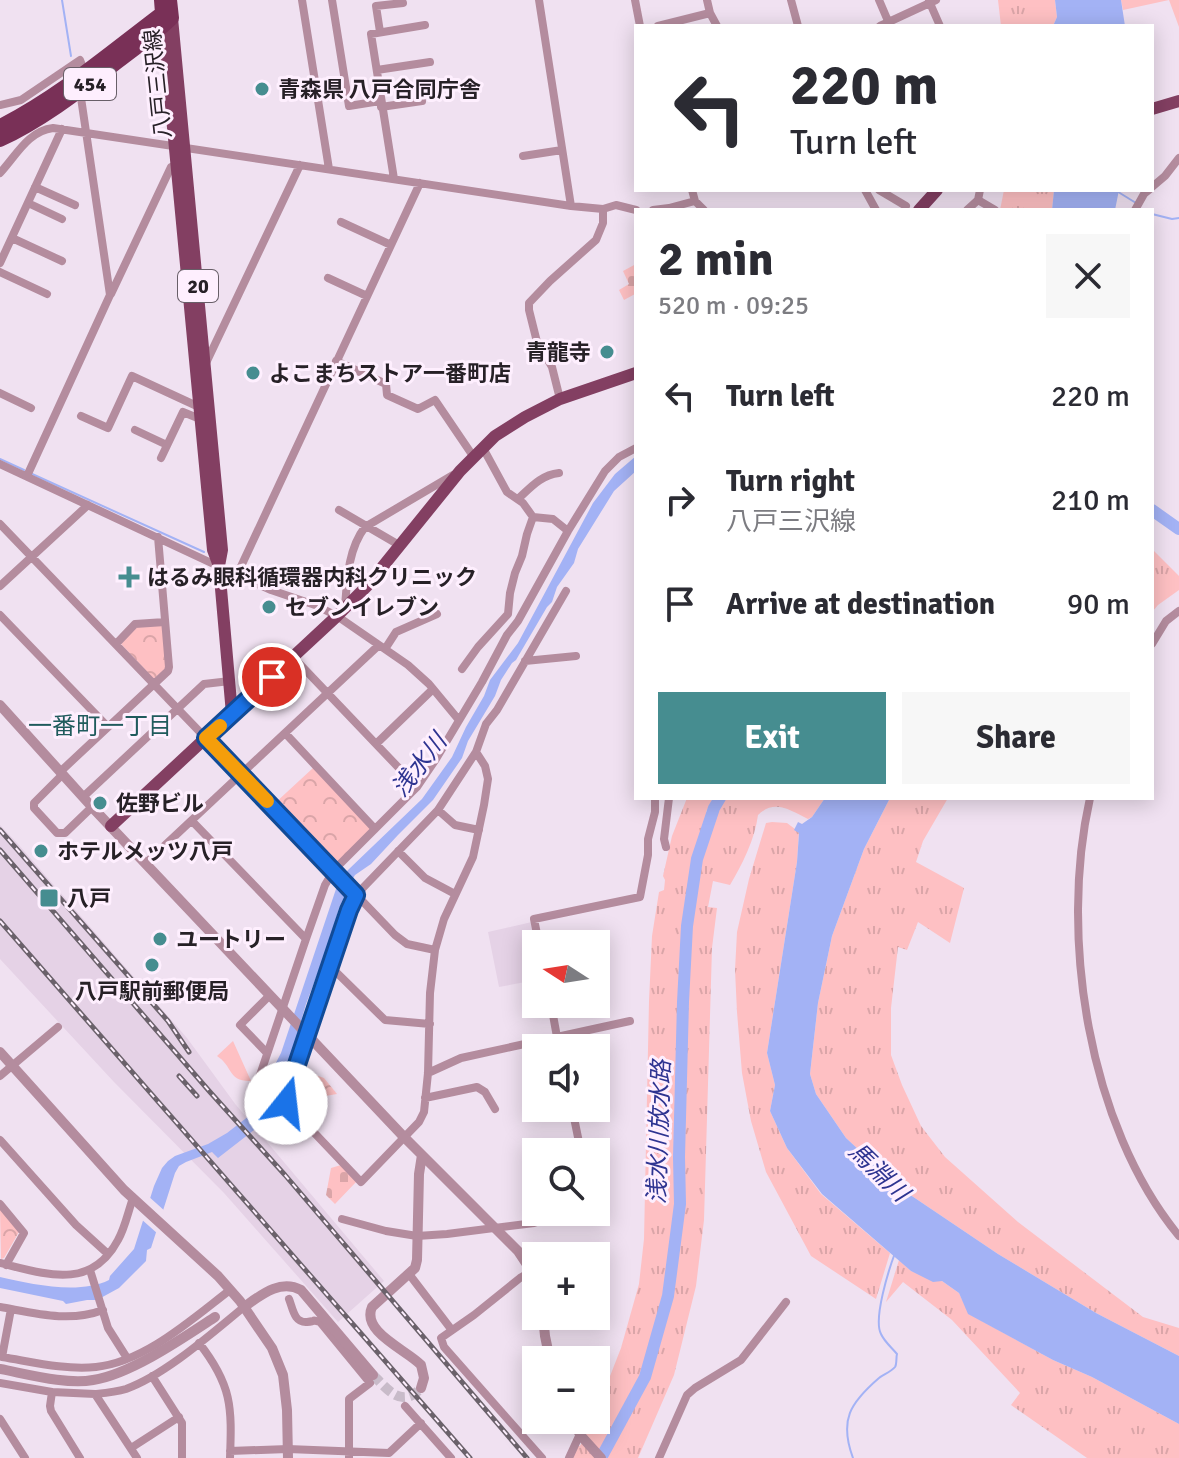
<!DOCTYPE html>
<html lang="en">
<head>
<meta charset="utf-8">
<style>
  body { margin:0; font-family:Signika,"Noto Sans JP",sans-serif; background:#f7f7f7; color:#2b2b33; height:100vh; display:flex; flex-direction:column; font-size:30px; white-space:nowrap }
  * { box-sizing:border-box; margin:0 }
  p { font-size:26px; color:#7c7c81 }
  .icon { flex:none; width:44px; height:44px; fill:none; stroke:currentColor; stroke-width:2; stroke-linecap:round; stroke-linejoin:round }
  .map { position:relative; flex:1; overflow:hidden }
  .details { position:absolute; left:634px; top:208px; width:520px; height:592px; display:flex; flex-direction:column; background:#fff; border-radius:0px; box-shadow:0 4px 20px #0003 }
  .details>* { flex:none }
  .guide { position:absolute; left:634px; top:24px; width:520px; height:168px; border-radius:0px; box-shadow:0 4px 20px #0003; background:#fff; color:#2b2b33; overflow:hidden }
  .needle { width:52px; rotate:282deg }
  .buttons { position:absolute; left:522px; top:930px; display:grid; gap:16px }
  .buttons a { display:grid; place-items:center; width:88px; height:88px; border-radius:0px; background:#fff; box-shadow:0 4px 20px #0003; font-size:40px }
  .pin { position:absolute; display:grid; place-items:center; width:68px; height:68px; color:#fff; margin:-34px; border:4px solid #fff; border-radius:50%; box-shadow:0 2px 8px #0007 }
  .me { position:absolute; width:88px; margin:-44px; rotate:16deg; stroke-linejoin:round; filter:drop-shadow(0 0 6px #0008) }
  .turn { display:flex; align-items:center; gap:28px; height:168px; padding:0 24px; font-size:36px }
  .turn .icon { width:104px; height:104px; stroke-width:2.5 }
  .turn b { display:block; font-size:56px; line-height:68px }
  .round { display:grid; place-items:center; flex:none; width:84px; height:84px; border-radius:0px; background:#f7f7f7 }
  .overview { display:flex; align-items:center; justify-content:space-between; height:136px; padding:0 24px }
  h1 { font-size:48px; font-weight:700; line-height:60px }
  .action { display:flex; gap:16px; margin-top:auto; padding:16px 24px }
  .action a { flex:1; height:92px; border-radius:0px; background:#468d90; color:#fff; font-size:32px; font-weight:700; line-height:92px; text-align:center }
  .action a+a { background:#f7f7f7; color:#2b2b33 }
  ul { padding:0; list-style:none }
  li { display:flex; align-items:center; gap:24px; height:104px; padding:0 24px }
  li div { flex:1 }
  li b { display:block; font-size:30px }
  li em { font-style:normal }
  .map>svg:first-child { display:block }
  .built { fill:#e5d2e6 }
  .grass { fill:url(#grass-tufts) }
  .cemetery { fill:url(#cemetery-stones) }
  .park { fill:url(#park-crowns) }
  .garden { fill:#fec0c3 }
  .water { fill:#a3b2f5 }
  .pier { fill:#f0e1f1 }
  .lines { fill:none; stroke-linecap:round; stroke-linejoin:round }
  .stream { stroke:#a3b2f5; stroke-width:2 }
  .river { stroke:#a3b2f5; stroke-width:12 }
  .tertiary-tunnel { stroke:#c8bbc9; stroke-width:10; stroke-dasharray:10 5; stroke-linecap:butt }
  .minor { stroke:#b48c9e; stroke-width:8 }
  .tertiary { stroke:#b48c9e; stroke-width:10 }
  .primary { stroke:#833f62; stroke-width:12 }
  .trunk { stroke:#793057; stroke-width:14 }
  .rail-casing { stroke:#6b626b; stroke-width:5 }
  .rail { stroke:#feeffe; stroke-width:2; stroke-dasharray:6; stroke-linecap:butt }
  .route-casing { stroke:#114b97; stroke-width:20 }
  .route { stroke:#1a73e8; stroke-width:14 }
  .slow { stroke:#f59e0b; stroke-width:14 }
  .poi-dot { fill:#468d90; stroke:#feeffe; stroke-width:3 }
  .labels { text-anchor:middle; stroke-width:6; stroke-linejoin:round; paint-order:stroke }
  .shield { fill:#feeffe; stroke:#685f68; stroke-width:2 }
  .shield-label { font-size:20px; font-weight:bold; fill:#272127 }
  .street-label { font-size:22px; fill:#272127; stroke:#feeffe }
  .poi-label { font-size:22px; font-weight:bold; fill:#272127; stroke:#feeffe; text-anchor:start }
  .neighbourhood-label { font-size:24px; fill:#205b5d; stroke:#feeffe }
  .water-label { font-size:24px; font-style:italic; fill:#2e3491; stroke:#feeffe }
</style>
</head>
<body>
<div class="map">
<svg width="1179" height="1458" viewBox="0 0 1179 1458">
  <defs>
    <pattern id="grass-tufts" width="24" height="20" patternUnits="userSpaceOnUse" patternTransform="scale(2)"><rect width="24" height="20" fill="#fec0c3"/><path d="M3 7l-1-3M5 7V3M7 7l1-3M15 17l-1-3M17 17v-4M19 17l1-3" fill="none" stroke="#daa5a8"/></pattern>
    <pattern id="cemetery-stones" width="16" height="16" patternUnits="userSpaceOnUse" patternTransform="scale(2)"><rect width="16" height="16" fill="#fec0c3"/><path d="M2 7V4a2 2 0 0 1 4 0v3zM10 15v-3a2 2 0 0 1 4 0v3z" fill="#daa5a8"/></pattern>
    <pattern id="park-crowns" width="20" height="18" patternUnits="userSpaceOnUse" patternTransform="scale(2)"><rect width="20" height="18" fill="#fec0c3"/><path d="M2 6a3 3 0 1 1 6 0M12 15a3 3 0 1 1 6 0" fill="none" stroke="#daa5a8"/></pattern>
  </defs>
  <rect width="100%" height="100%" fill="#f0e1f1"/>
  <path class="built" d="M 0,825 L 18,844 L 187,1038 L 236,1105 L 384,1281 L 338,1322 L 224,1193 L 114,1082 L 0,959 Z
    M 532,922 L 536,944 L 536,980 L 499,987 L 488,932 Z"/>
  <path class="grass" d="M 998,0 L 1055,0 L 1057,17 L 1053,26 L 1001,26 Z
    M 1121,0 L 1179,0 L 1179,27 L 1169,0 L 1123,10 Z
    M 1004,190 L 1054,190 L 1052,210 L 1000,210 Z
    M 1152,549 L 1179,576 L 1179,590 L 1158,605 L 1152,612 Z
    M 687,798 L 713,798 L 706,812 L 714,817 L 725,798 L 825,798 L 812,817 L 808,819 C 789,810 775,799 758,815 C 755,839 742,865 730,885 L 713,881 L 708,907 L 717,908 L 712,948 L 704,1220 L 696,1286 L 674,1375 L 638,1458 L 573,1458 L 577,1446 L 580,1446 C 585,1437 587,1429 592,1420 L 596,1420 L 596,1412 L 621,1348 L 639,1284 L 644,1239 L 649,1001 L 652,936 L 659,892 L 664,890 L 665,880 L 663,876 L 672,836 Z
    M 890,798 L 948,798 L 923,841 L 916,862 L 964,888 L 950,943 L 918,922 L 907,950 L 898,947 L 891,1008 L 891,1055 L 902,1085 L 921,1126 L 945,1157 L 1018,1222 L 1143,1317 L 1179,1328 L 1179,1356 L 1096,1313 L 998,1254 L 900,1188 L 846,1138 L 816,1094 L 810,1074 L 818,1003 L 832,936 L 864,849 Z
    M 772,822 L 787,823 L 799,832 L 797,862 L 767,1053 L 775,1085 L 770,1111 L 787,1148 L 821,1194 L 890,1253 L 876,1299 L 811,1256 L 766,1172 L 751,1121 L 742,1073 L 737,1012 L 735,970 L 737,932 L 749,879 L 766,823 Z
    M 899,1260 L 911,1271 L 942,1281 L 959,1293 L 969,1314 L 1053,1360 L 1092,1377 L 1179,1424 L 1179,1458 L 1087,1458 L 1011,1405 L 1020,1393 L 952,1320 L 903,1282 L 886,1302 Z"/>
  <path class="cemetery" d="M 636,264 L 636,295 L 635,294 L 624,300 L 619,290 L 629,284 L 623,271 Z
    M 341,1165 L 357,1181 L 335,1204 L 326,1195 L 331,1168 Z"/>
  <path class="park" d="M 160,624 L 162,626 L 166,665 L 165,669 L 155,678 L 153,678 L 121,644 L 136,626 Z
    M 313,768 L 372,829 L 334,866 L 274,804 Z
    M 299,1069 L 324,1078 L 337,1094 L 291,1102 L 289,1099 Z
    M 0,1209 L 19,1232 L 4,1258 L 1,1259 Z"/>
  <path class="garden" d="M 233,1041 L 251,1081 C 228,1082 233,1066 217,1056 Z"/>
  <path class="water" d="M 1055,0 L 1121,0 L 1125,26 L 1053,26 L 1057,17 Z
    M 1054,190 L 1119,190 L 1115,210 L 1052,210 Z
    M 636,456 L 636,471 L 614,491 L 578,549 L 574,563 L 557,587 L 552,602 L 547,607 L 516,660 L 512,663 L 501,680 L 495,696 L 468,741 L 462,758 L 433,800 L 398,835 L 371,864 L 355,875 L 352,880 L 339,908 L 329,943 L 306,1004 L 284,1080 L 274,1103 L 258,1127 L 218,1158 L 212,1152 L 186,1162 L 179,1166 L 175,1173 L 151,1248 L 147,1250 L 146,1261 L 119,1288 L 97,1300 L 87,1300 L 66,1304 L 63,1301 L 0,1288 L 0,1277 C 31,1284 79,1295 109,1280 L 110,1276 L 134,1249 L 154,1186 L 162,1168 L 168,1161 L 175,1156 L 208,1144 L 227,1133 L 258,1109 L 266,1082 L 281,1053 L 338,883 L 348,870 L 422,799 L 452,757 L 466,727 L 484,696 L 490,680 L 518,643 L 593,503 L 615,474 Z
    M 825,798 L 890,798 L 864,849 L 832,936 L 818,1003 L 810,1074 L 816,1094 L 846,1138 L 900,1188 L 998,1254 L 1096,1313 L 1179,1356 L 1179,1424 L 1092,1377 L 1053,1360 L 968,1314 L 959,1293 L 942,1281 L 933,1282 L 911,1271 L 822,1194 L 787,1148 L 770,1111 L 775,1085 L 767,1053 L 797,862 L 799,833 L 794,830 L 798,822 L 802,824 L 812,817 Z"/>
  <path class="pier" d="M 147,1195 L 166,1212 L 158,1234 L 140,1218 Z"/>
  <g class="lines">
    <path class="stream" d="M 62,0 L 71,56
      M 1115,190 L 1136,203
      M 1152,214 L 1172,219 L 1179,218
      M 0,459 L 24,470
      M 30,473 L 204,552
      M 853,1458 C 839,1420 850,1403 879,1378 C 883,1375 892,1371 895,1367 C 897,1364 896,1357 897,1354 C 891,1347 884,1341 881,1334 C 873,1319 889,1269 895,1253"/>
    <path class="river" d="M 1152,510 L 1179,529
      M 601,1458 L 645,1377 L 668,1296 L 680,1204 L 679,1157 L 683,1002 L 687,926 L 697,859 L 714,808 L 720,798"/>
    <path class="tertiary-tunnel" d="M 373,1375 C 388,1390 402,1409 421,1388"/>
    <path class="minor" d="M 302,0 L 329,169
      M 332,0 L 349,106 L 380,101
      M 539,0 L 571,206
      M 635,0 L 640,26
      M 707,0 L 710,13 L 717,26
      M 791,0 L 798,26
      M 879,0 L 888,21
      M 929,1 L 940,26
      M 658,26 L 710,13
      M 880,26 L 936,0
      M 380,32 L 376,6 L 403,3
      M 377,70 L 430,62
      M 0,105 L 21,100 L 80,60 L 85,73
      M 381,107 L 422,101
      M 523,156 L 562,150
      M 0,173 C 16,156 28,131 53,128 L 571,206 L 603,209 L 616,205 L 636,210
      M 394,179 L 371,34 L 425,25
      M 35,187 L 75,205
      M 1152,187 L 1165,176 L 1179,158
      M 692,190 L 695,201 L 704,210
      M 865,190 L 876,210
      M 879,190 L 906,206
      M 978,200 L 995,210
      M 28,203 L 62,219
      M 653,210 L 669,208 L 695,201
      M 967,210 L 978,200 L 980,190
      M 1135,210 L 1144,194 L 1149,190
      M 341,222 L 391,245
      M 12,238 L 62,261
      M 0,263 L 62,129
      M 0,272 L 47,294
      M 328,278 L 367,296
      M 111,294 L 171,167 L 177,165
      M 336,361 L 386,384 L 387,395 L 418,409 L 435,400 L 473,456
      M 206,363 L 300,165
      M 0,393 L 31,408
      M 560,399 L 552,367 L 537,342 L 529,310 L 529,303 L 550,281 L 596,240 L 603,223 L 603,209
      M 81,416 L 108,428 L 132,376 L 199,407
      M 135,430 L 167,445
      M 483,448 L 507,492 L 523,503 L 533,517 L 553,519 L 568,531
      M 161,458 L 183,412 L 200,419
      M 0,464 L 237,575 L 271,590 L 315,605 L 337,616 L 408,665 L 429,684 L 458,719
      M 27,476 L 110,295 L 80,91
      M 518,499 C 531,487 541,475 559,473
      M 339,510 L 399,545
      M 0,524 L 395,935 L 407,944 L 435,950
      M 237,575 L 420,183
      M 0,586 L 88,505
      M 345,607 C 347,580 348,549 365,527 L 453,475
      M 0,615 L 108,727
      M 116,644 L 135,624 L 165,622
      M 1152,644 L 1166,621 L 1179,611
      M 385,649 L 396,632 L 437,614
      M 293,657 L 417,787
      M 525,661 L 576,656
      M 462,669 L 478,647 L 508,614 L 510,593 L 515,573 L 522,556 L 527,534 L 533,517
      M 285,733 L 375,829
      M 376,744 L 432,690
      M 476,752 L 485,766 L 488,779 L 484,805 L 473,857 L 444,919 L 435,950 L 430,993 L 428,1073 L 424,1112 L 419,1122 L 361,1182 L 286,1103 L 286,1097 L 349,910 L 356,895 L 438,810 L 476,752 L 486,724 L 497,710 L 566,591
      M 60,772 L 168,671 L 169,667 L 158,537
      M 62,775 L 34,803 L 34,808 L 57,833 L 65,833 L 92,807
      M 83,797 L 204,684 L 230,681
      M 1090,798 C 1059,935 1088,1126 1179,1236
      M 438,810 L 455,825 L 479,830
      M 192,821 L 306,939 L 325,885 L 334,870 L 417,787 L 436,759 L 482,682 L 507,635 L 518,621 L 568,531 L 605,471 L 619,457 L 636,448
      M 666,847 L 664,839 L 669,798
      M 398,851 L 425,878 L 455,894
      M 146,863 L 379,645
      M 539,944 L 534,919 L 640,897 L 648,855 L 648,839 L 655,812 L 655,798
      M 331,967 L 385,1020 L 430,1024
      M 551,1004 L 559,1048
      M 267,1053 L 240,1025 L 270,995
      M 428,1073 L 461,1058 L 630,1021
      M 0,1076 L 58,1027
      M 254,1083 L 259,1078 L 306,939
      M 425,1098 L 477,1087 L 485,1092 L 495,1109
      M 572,1108 L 581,1152
      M 0,1140 L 76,1225 L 108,1254
      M 0,1204 L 24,1233 L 6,1265
      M 342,1219 L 386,1231 L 417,1236 L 447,1234 L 534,1223 L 568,1212
      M 0,1263 C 45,1274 91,1291 118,1240 C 125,1228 128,1212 133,1198
      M 90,1270 L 108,1328 L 127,1358
      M 532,1271 L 520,1278 L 474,1315 L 441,1338 L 444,1347 L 542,1458
      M 409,1274 L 451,1329
      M 289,1299 C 293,1309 294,1323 307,1322 C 319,1321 309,1319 320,1322 L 370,1383 L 349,1399 L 349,1458
      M 0,1307 C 34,1313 69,1323 103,1310
      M 11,1309 L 2,1357 C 33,1362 64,1370 96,1367 C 145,1362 192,1319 230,1290
      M 199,1343 C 232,1385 232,1407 230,1458
      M 152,1376 L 182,1423 L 182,1458
      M 0,1383 L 52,1392 L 50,1406 L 51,1411 L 80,1458
      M 52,1392 L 95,1394 L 137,1458
      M 95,1394 C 105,1393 116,1392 126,1389 C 165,1375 211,1334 244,1307
      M 405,1406 L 451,1458
      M 0,1419 L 25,1458
      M 131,1448 L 179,1417
      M 230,1451 L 288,1449 L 389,1453 L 421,1423
      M 569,1458 L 580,1434
      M 659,1458 L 687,1395 L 695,1388 L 741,1360 L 786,1302"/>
    <path class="tertiary" d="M 0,705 L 92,807 L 403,1136 L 518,1251 L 536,1278
      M 0,1052 L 124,1190 L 218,1276 L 240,1301 L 272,1348 L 283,1375 L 287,1410 L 288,1458
      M 244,1307 C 261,1295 280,1279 301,1290 L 373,1375
      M 543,1316 L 545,1336 L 550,1360
      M 0,1369 C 27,1374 67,1385 93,1380 C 131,1374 183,1338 215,1317
      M 421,1388 L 424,1378 L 421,1365 C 407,1350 361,1332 372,1307 L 415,1268 L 417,1260 L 419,1174 L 422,1155
      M 571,1420 L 582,1437 L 601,1458"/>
    <path class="primary" d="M 166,15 L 172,18 L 222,550 L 219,566
      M 163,22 L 213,550 L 219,566 L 232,714
      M 1152,109 L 1179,101
      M 919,210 L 937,190
      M 111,826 L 337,616 L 367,586 L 460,471 L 495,436 L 525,417 L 560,399 L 636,373"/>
    <path class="trunk" d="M 0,126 C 59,96 109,53 162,13 L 161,0
      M 0,140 C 43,120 81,90 119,61 C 137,47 156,34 172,18 L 170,0"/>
    <defs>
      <path id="rail" d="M 0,830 L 168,1021 L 189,1052
        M 0,850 L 210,1092 L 285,1175 L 527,1458
        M 0,921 L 470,1458
        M 179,1076 L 197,1096"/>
    </defs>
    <use href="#rail" class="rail-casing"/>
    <use href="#rail" class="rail"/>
  </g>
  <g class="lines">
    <defs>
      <path id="route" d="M 272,677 L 206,738 L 356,895 L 349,910 L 286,1097 L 286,1103"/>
    </defs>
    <use href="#route" class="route-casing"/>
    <use href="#route" class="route"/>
    <path class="slow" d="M 220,726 L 206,738 L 267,801"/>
  </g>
  <g class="poi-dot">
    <circle cx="262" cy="89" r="8"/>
    <circle cx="607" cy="352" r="8"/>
    <circle cx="253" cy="373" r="8"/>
    <path d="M125 565h8v8h8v8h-8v8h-8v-8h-8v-8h8z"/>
    <circle cx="269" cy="607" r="8"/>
    <circle cx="100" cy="803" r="8"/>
    <circle cx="41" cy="851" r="8"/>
    <rect x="39" y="888" width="20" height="20" rx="4"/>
    <circle cx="160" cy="939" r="8"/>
    <circle cx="152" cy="965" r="8"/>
  </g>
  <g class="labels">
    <g class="shield">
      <rect x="64" y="68" width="52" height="32" rx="6"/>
      <rect x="178" y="270" width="40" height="32" rx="6"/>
    </g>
    <g class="shield-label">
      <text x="90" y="91">454</text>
      <text x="198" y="293">20</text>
    </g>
    <g class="street-label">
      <text transform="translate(157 84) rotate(-96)" y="8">八戸三沢線</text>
    </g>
    <g class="poi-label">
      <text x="278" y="97">青森県 八戸合同庁舎</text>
      <text x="591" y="360" text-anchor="end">青龍寺</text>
      <text x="269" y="381">よこまちストア一番町店</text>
      <text x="147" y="585">はるみ眼科循環器内科クリニック</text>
      <text x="285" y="615">セブンイレブン</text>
      <text x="116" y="811">佐野ビル</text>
      <text x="57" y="859">ホテルメッツ八戸</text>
      <text x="67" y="906">八戸</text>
      <text x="176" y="947">ユートリー</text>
      <text x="152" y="999" text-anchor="middle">八戸駅前郵便局</text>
    </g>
    <g class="neighbourhood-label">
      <text x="100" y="734">一番町一丁目</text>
    </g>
    <g class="water-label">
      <text transform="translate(419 765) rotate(-52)" y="8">浅水川</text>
      <text transform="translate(659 1132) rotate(-88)" y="8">浅水川放水路</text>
      <text transform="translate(879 1172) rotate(44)" y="8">馬淵川</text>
    </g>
  </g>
</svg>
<div class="buttons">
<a><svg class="needle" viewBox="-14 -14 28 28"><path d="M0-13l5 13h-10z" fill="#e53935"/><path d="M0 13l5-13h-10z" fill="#7c7c81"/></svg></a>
<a><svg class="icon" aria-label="sound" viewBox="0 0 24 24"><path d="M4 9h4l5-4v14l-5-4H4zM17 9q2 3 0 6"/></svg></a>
<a><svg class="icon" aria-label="search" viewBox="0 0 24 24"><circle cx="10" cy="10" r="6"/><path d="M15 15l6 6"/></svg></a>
<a>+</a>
<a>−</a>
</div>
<div class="pin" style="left:272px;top:677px;background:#d93025"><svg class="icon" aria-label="arrive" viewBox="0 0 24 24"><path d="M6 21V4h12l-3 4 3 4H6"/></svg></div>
<svg class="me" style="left:286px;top:1103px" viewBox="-20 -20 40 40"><circle r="19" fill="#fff"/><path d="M0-13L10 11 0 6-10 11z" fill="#1a73e8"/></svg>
<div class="guide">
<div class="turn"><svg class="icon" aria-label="left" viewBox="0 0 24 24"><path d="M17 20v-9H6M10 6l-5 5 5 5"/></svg><div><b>220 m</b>Turn left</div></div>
</div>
<section class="details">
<div class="overview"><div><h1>2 min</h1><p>520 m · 09:25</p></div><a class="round"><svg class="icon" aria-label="close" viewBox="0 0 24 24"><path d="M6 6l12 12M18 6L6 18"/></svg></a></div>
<ul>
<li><svg class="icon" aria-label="left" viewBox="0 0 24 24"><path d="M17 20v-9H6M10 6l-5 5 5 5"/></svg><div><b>Turn left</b></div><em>220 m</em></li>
<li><svg class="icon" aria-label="right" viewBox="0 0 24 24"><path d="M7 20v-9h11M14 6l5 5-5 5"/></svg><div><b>Turn right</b><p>八戸三沢線</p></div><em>210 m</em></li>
<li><svg class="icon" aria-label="arrive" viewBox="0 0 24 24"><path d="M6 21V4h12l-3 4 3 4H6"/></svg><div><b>Arrive at destination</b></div><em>90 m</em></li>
</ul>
<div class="action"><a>Exit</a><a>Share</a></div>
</section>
</div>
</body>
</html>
